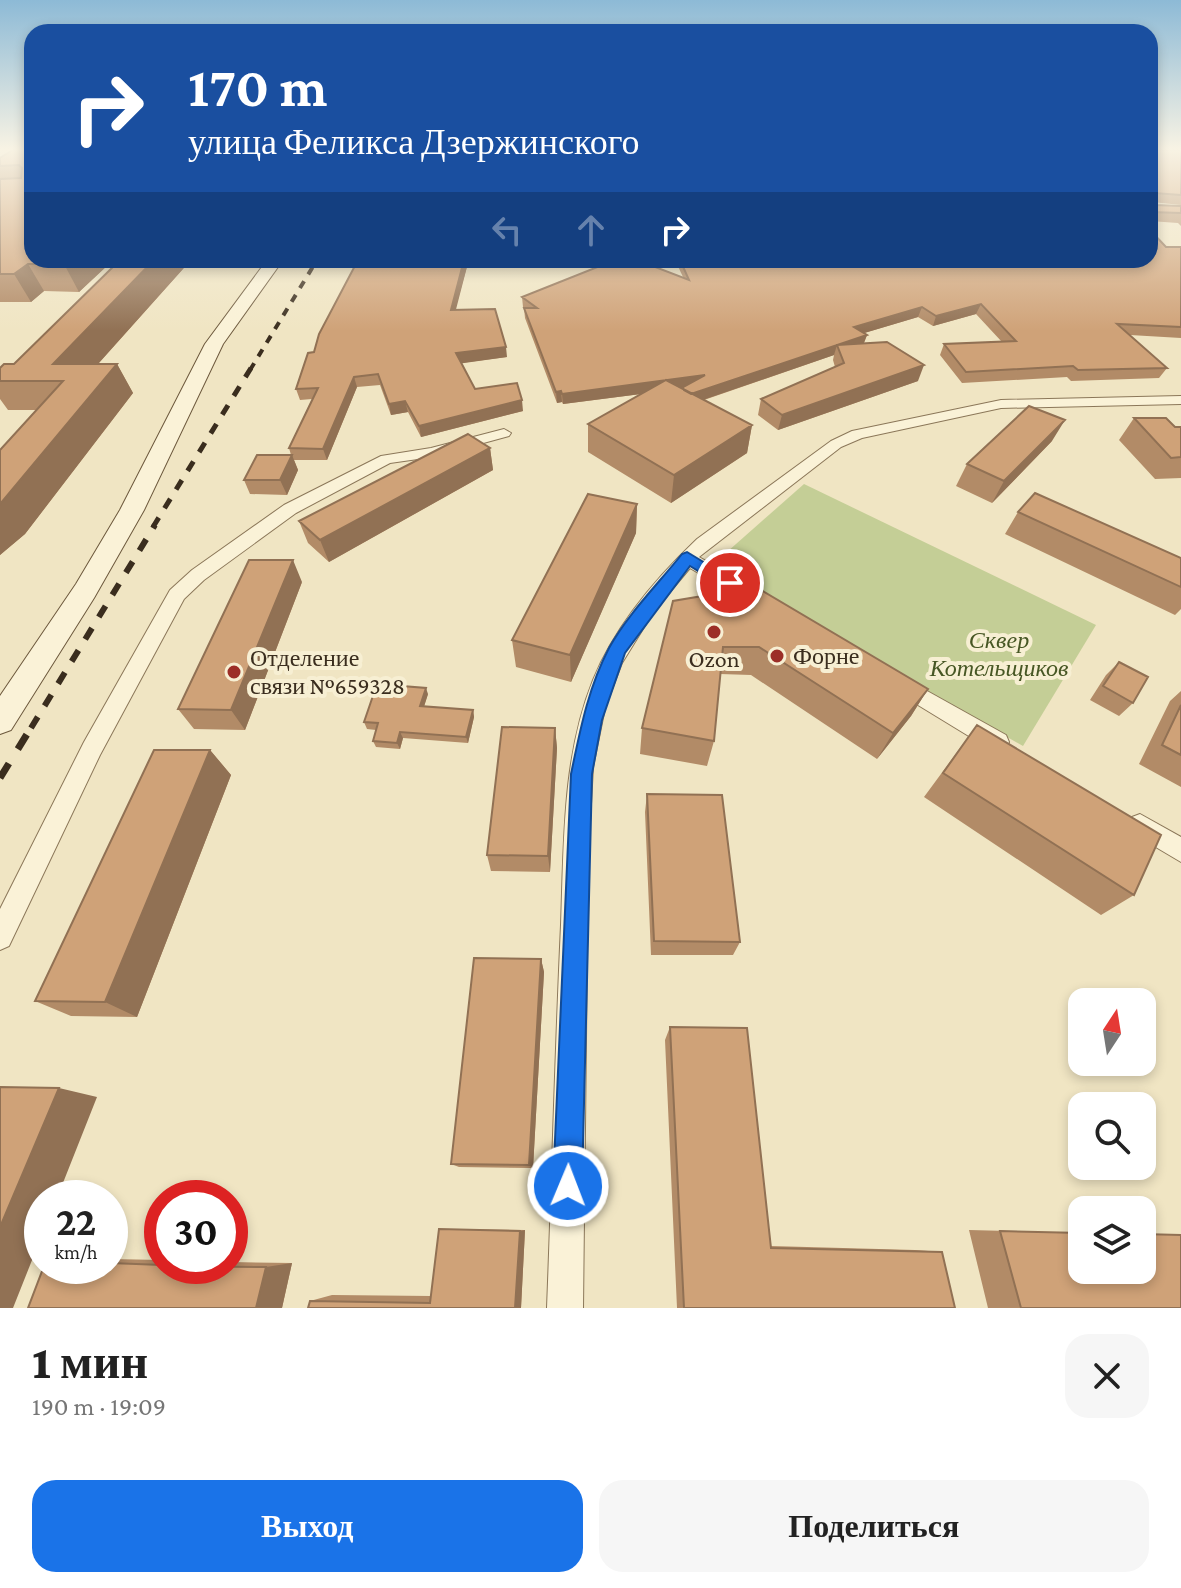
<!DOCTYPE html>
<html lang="ru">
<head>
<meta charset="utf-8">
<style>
  body { margin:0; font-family:"Crimson Pro",serif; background:#f6f6f6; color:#222; height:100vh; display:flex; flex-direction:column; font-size:30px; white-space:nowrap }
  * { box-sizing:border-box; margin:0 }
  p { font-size:26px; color:#767676 }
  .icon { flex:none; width:44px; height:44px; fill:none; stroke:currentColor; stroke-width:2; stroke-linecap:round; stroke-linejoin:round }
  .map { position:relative; height:1308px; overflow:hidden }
  .drawer { display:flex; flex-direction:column; background:#fff; flex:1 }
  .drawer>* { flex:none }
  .guide { position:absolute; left:24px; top:24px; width:1134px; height:244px; border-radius:24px; box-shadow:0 4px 12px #0003; background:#1a4fa0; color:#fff; overflow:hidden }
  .needle { width:52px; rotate:12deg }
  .tools { position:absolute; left:1068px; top:988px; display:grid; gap:16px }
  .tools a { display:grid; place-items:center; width:88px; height:88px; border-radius:16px; background:#fff; box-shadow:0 4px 12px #0003; font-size:40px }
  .speed { position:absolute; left:24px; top:1180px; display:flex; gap:16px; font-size:40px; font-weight:700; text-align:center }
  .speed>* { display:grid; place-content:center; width:104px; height:104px; border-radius:50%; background:#fff; box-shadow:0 4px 12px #0003; line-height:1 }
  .speed small { font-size:20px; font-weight:400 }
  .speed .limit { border:12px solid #d22; background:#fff; color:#111 }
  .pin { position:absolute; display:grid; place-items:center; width:68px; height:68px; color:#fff; margin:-34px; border:4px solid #fff; border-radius:50%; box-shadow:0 2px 8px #0007 }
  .me { position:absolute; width:88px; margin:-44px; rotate:1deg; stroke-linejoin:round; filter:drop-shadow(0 0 6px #0008) }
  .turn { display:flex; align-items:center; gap:28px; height:168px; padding:0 32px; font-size:36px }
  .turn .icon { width:104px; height:104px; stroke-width:2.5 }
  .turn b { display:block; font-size:56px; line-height:68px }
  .lanes { display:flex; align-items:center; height:76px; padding:0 32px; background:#0003; justify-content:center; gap:40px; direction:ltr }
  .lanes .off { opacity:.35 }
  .round { display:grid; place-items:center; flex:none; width:84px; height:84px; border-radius:24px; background:#f6f6f6 }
  .headline { display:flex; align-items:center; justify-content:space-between; height:136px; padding:0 32px }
  h1 { font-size:48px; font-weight:800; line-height:60px }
  .action { display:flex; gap:16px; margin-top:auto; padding:16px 32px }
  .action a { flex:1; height:92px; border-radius:24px; background:#1a73e8; color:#fff; font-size:32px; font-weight:800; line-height:92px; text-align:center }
  .action a+a { background:#f6f6f6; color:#222 }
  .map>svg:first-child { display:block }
  .green { fill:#c4ce96 }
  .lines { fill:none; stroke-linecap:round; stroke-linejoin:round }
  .street-casing { stroke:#8b7759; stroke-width:2 }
  .secondary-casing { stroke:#6c583c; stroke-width:2 }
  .street { fill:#faf2d7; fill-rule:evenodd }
  .secondary { fill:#faf2d7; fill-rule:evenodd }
  .rail-far3 { stroke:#3a2d1e; stroke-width:4; stroke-dasharray:8 8; stroke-linecap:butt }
  .rail-far2 { stroke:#3a2d1e; stroke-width:5; stroke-dasharray:11 11; stroke-linecap:butt }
  .rail-far1 { stroke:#3a2d1e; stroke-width:6; stroke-dasharray:13 13; stroke-linecap:butt }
  .rail { stroke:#3a2d1e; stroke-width:7; stroke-dasharray:17 17; stroke-linecap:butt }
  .wall { fill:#b28b67 }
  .shaded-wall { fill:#917154 }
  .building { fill:#cfa278; stroke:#917154; stroke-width:2 }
  .route { fill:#1a73e8; stroke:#114b97; stroke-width:2 }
  .poi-dot { fill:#9c2e27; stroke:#f7efd3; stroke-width:3 }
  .labels { text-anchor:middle; stroke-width:8; stroke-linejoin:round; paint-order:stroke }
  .park-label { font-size:24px; font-style:italic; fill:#475724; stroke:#f7efd3 }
  .poi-label { font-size:24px; fill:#3a2d1e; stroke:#f7efd3; text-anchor:start }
</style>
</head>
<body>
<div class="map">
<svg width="1181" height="1308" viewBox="0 0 1181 1308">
  <rect width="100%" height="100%" fill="#f0e5c3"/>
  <path class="green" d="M 804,484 L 1096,625 L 1023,746 L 710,567 Z"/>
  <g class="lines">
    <defs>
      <path id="street" d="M 1181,396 L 1181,404 L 1001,408 L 862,438 L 841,447 L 699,557 L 771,598 L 773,603 L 771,608 L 757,608 L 690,568 L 654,611 L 622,663 L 605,708 L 593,767 L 588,859 L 583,1308 L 547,1308 C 552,1180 555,1053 561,925 C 564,844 562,757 593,680 C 615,626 656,578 697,539 L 831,441 L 852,431 L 1001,400 Z
        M 504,429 L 511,433 L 509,436 L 432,457 L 390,463 L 296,513 L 204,580 L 184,599 L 100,755 L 9,946 L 0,950 L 0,909 L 84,742 L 170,590 L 192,570 L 284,505 L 381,456 L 431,448 Z
        M 902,677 L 1006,735 L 1009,742 L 1006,749 L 998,751 L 990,749 L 895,691 L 892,685 L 895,679 Z
        M 1140,814 L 1181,837 L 1181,862 L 1132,833 L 1128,825 L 1132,817 Z"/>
      <path id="secondary" d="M 267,260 L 283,260 L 223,344 L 144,510 L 94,598 L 11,730 L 0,734 L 0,696 L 76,584 L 120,510 L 205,344 Z"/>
    </defs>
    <use href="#street" class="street-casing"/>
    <use href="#secondary" class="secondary-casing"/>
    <use href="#street" class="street"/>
    <use href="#secondary" class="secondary"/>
    <path class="rail-far3" d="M 250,370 L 317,260"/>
    <path class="rail-far2" d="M 153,527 L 251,368"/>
    <path class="rail-far1" d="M 31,728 L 155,525"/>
    <path class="rail" d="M 0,778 L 32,726"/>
  </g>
  <path class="wall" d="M 12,148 L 32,148 L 32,260 L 191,260 L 98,364 L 117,364 L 133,393 L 25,534 L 0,555 L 0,450 L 36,410 L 8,410 L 0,399 L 0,368 L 14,364 L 116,264 L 109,264 L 79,292 L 44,291 L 31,302 L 0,302 L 0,158 L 13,150 Z
    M 1150,150 L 1181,150 L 1181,205 L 1152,202 L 1155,205 L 1181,206 L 1181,226 L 1178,223 L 1150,221 Z
    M 1166,247 L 1181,247 L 1181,338 L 1130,335 L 1167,368 L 1159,378 L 1071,381 L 1067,377 L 962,383 L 940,355 L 944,344 L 1002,342 L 976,314 L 933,326 L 918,317 L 864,333 L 867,335 L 864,343 L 918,381 L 778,430 L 758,415 L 761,399 L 835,367 L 833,360 L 834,355 L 704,400 L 752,425 L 747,453 L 671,503 L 588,452 L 588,424 L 641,394 L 563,404 L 562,402 L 557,403 L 525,318 L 524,308 L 523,307 L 522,297 L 683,277 L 675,260 L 1150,260 Z
    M 358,260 L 612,260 L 468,263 L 455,310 L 507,357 L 461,363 L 475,389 L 523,411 L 421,437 L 408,412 L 391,415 L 380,385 L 357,387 L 327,460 L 294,460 L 298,470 L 287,495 L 250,494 L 244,480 L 291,455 L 289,448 L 312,399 L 300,400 L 296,389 Z
    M 1134,418 L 1175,427 L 1181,427 L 1181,478 L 1155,479 L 1119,440 Z
    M 1052,441 L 992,503 L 956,486 L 967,464 Z
    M 490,448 L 493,470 L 329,562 L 308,543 L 299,521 Z
    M 637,504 L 636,533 L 571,682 L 516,667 L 512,640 Z
    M 1018,512 L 1181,558 L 1181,609 L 1175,615 L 1005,534 Z
    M 302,582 L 245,730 L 194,729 L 178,709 Z
    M 673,601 L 928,689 L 911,716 L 877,759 L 751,675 L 720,674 L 714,741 L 707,766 L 640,754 L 642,728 Z
    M 1119,662 L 1133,703 L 1119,716 L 1090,700 L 1106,675 Z
    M 1181,691 L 1181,787 L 1139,764 L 1170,701 Z
    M 428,694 L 424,706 L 473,710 L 474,717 L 468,743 L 403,738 L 400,749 L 376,747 L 373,741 L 376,730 L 367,729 L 364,722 Z
    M 977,725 L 1134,895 L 1101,915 L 924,797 Z
    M 555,728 L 557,748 L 550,872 L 491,871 L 487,855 Z
    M 210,750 L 231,775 L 137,1017 L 71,1016 L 35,1001 Z
    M 647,794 L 740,942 L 733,955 L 651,955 L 645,812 Z
    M 541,959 L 544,972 L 533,1168 L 459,1167 L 451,1164 Z
    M 670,1027 L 771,1246 L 915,1250 L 942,1252 L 955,1308 L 677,1308 L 665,1040 Z
    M 439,1229 L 525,1230 L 521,1308 L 310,1301 L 332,1295 L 431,1296 Z
    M 969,1230 L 1082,1233 L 1181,1308 L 988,1308 Z
    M 110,1259 L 162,1260 L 162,1266 L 230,1266 L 230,1262 L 292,1263 L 282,1308 L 28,1308 L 110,1266 Z"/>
  <path class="shaded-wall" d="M 68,260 L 107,260 L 109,264 L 79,292 L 64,264 Z
    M 154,260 L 191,260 L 72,393 L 53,364 Z
    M 464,260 L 467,260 L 468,263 L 453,321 L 451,310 Z
    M 28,264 L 44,291 L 31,302 L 14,274 Z
    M 981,304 L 976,314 L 933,326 L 936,316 Z
    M 922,307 L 918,317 L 851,337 L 854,327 Z
    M 867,335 L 863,345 L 837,345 Z
    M 837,345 L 834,355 L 685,406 L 687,395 Z
    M 506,347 L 507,357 L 457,364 L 456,353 Z
    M 117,364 L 133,393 L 25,534 L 0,555 L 0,504 Z
    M 924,365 L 918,381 L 778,430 L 782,415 Z
    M 705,375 L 703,386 L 563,404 L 562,394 Z
    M 354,377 L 357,387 L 327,460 L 323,449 Z
    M 561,391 L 562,402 L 557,403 L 556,392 Z
    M 522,400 L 523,411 L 421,437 L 419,426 Z
    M 405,401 L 408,412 L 391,415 L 389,404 Z
    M 1065,420 L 1052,441 L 992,503 L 1004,481 Z
    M 752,425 L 747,453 L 671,503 L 674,475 Z
    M 490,448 L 493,470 L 329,562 L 320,540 Z
    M 292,455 L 298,470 L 287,495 L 280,480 Z
    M 637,504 L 636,533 L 571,682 L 570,655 Z
    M 293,560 L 302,582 L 245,730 L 231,710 Z
    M 426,688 L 428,694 L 422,713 L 420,706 Z
    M 928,689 L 911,716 L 877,759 L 893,733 Z
    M 473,710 L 474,717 L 468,743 L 466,737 Z
    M 555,728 L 557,748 L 550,872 L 548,856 Z
    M 400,732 L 403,738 L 400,749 L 397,743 Z
    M 210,750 L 231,775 L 137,1017 L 105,1002 Z
    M 541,959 L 544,972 L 533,1168 L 529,1165 Z
    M 59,1088 L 97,1097 L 57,1198 L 42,1198 L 42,1235 L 13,1308 L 0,1308 L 0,1227 Z
    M 525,1230 L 521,1308 L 515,1308 L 520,1231 Z
    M 292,1263 L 282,1308 L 256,1308 L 266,1267 Z"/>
  <path class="building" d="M 16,148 L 32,148 L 32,260 L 68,260 L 64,264 L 28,264 L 14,274 L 0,274 L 0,179 L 21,178 L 22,168 L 19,165 L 0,166 L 0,158 Z
    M 1150,150 L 1181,150 L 1181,195 L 1155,193 L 1152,202 L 1155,205 L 1181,206 L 1181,213 L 1150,212 Z
    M 1150,230 L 1166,247 L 1181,247 L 1181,327 L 1117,324 L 1167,368 L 1078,370 L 1073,366 L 966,372 L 944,344 L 1016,341 L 981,304 L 936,316 L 922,307 L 854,327 L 867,335 L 691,394 L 684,390 L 683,387 L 705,375 L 562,394 L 561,391 L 556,392 L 524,308 L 537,308 L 522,297 L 615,260 L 637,260 L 689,280 L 680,260 L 1150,260 Z
    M 120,260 L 154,260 L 53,364 L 117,364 L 0,504 L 0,450 L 63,381 L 0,381 L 0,368 L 4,364 L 14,364 Z
    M 358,260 L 464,260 L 451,310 L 495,309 L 506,347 L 456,353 L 475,389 L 517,383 L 522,400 L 419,426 L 405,401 L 389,404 L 378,374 L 354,377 L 323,449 L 289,448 L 318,388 L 296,389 L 308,353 L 314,352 L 319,334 Z
    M 887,342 L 924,365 L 782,415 L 761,399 L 844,363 L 837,345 Z
    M 666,380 L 752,425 L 674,475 L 588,424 Z
    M 1029,406 L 1065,420 L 1004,481 L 967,464 Z
    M 1134,418 L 1166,418 L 1175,427 L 1181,427 L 1181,457 L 1171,458 Z
    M 468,434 L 490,448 L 320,540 L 299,521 Z
    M 257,455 L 292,455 L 280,480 L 244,480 Z
    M 1035,493 L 1181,558 L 1181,587 L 1018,512 Z
    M 588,494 L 637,504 L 570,655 L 512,640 Z
    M 249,560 L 293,560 L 231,710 L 178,709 Z
    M 756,587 L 928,689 L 893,733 L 759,647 L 723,647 L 714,741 L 642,728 L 673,601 Z
    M 1119,662 L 1148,677 L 1133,703 L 1103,686 Z
    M 377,684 L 426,688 L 420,706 L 473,710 L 466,737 L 400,732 L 397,743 L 373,741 L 378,723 L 364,722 Z
    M 1181,705 L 1181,755 L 1162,745 Z
    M 977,725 L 1161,835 L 1134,895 L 943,773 Z
    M 502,727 L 555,728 L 548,856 L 487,855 Z
    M 154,750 L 210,750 L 105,1002 L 35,1001 Z
    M 647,794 L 722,795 L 740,942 L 654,941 Z
    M 474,958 L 541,959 L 529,1165 L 451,1164 Z
    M 670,1027 L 747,1028 L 771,1248 L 942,1252 L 955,1308 L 684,1308 Z
    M 0,1087 L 59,1088 L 0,1227 Z
    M 439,1229 L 520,1231 L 515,1308 L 308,1308 L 310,1301 L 430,1303 Z
    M 1000,1231 L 1082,1233 L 1082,1270 L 1142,1270 L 1142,1234 L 1181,1235 L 1181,1308 L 1021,1308 Z
    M 110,1263 L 162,1265 L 162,1266 L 266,1267 L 256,1308 L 28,1308 L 44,1266 L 110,1266 Z"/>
  <linearGradient id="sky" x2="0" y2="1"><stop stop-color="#8dbad6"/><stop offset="0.45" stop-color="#f8f3e4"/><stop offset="1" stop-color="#f8f3e4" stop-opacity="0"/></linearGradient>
  <rect width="1181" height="331" fill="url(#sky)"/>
  <path class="route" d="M 687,552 L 738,583 L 730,589 L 724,587 L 690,566 L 625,653 L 602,720 L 592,774 L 582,1186 L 578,1197 L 568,1201 L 557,1197 L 553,1186 L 571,774 C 580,731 588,688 609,648 C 627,615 658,584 682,554 Z"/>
  <g class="poi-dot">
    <circle cx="714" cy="632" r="8"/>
    <circle cx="777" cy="656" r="8"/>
    <circle cx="234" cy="672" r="8"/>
  </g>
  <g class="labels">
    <g class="park-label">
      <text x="999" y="648">Сквер<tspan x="999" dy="28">Котельщиков</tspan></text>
    </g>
    <g class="poi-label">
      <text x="793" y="664">Форне</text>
      <text x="250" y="666">Отделение<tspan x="250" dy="28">связи №659328</tspan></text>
      <text x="714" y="667" text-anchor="middle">Ozon</text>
    </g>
  </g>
</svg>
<div class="tools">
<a><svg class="needle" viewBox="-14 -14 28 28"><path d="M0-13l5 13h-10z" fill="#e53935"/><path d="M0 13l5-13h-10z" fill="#767676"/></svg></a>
<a><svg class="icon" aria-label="search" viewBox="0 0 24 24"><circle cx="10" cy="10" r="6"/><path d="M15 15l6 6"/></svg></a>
<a><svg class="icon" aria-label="layers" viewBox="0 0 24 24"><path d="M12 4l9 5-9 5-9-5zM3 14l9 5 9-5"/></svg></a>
</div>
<div class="speed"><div>22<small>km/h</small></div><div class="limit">30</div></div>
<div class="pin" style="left:730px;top:583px;background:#d93025"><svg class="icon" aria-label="arrive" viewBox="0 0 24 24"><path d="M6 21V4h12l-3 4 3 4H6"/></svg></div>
<svg class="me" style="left:568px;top:1186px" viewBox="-20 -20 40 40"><circle r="17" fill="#1a73e8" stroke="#fff" stroke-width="3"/><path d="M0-11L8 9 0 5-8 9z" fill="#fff"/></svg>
<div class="guide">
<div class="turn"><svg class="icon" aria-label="right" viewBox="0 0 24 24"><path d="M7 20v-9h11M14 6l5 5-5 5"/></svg><div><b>170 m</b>улица Феликса Дзержинского</div></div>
<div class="lanes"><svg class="icon off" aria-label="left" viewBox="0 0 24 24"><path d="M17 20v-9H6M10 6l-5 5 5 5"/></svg><svg class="icon off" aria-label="ahead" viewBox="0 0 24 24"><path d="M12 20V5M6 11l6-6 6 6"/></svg><svg class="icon" aria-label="right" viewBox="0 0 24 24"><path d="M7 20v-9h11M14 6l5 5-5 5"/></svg></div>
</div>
</div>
<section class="drawer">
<div class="headline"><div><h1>1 мин</h1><p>190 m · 19:09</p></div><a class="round"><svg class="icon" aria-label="close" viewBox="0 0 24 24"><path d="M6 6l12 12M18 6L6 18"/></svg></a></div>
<div class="action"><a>Выход</a><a>Поделиться</a></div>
</section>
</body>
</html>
